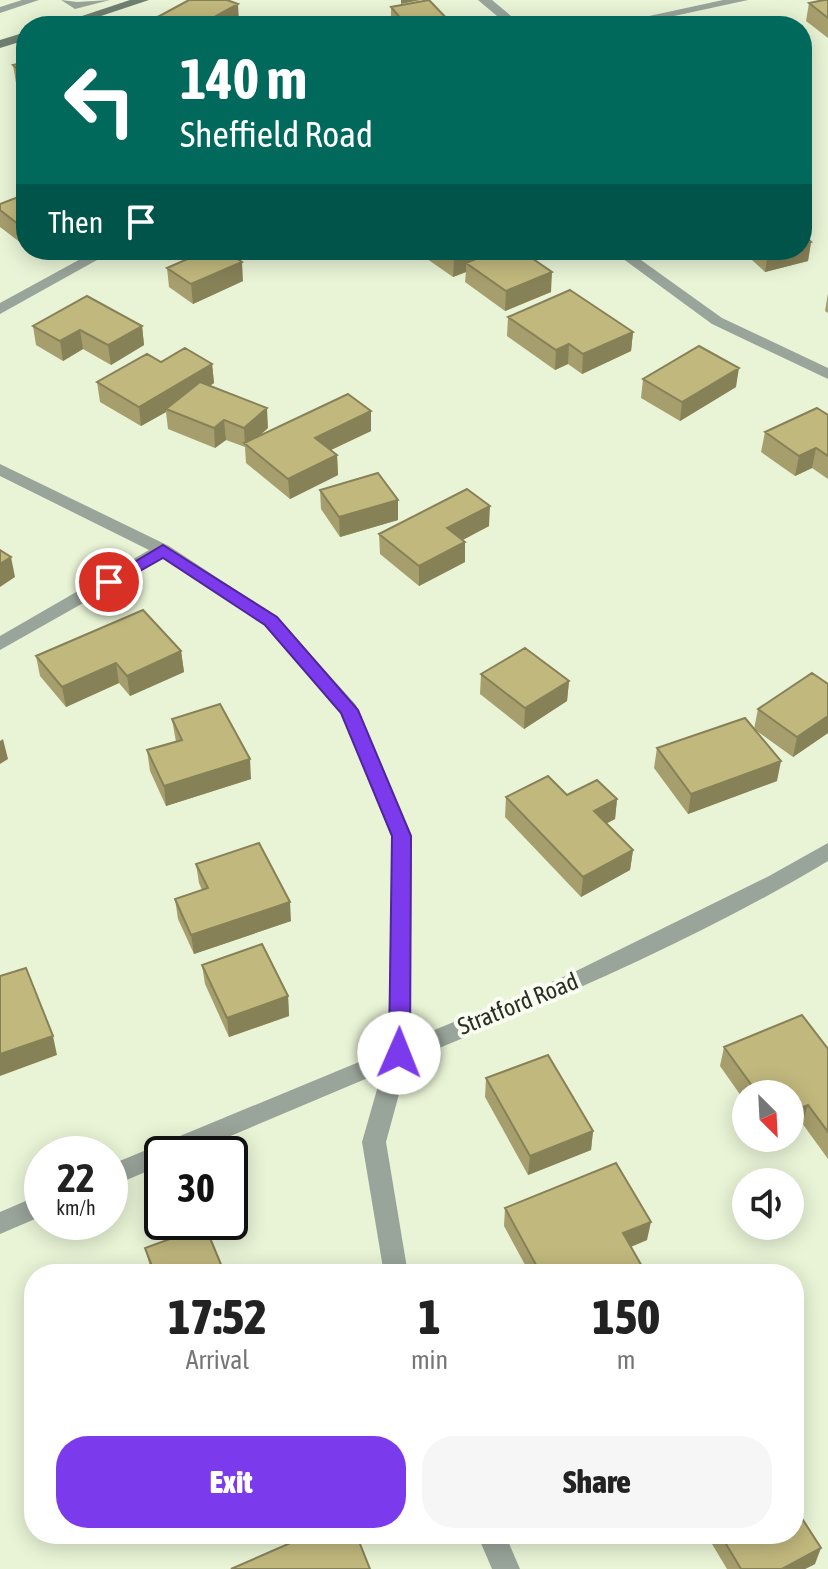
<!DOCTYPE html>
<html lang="en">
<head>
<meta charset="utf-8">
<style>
  body { margin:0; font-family:"Asap Condensed",sans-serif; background:#f6f6f6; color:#222; height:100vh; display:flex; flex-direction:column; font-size:30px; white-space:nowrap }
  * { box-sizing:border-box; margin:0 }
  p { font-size:26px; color:#767676 }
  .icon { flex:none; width:44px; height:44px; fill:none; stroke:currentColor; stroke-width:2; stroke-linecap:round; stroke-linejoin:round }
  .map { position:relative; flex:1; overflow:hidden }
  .drawer { position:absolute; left:24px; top:1264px; width:780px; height:280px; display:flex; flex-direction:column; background:#fff; border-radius:32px; box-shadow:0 4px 20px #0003 }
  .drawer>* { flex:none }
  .guide { position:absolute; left:16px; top:16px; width:796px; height:244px; border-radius:32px; box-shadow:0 4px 20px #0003; background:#00695c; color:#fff; overflow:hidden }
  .needle { width:52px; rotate:156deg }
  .tools { position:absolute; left:732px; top:1080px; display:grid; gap:16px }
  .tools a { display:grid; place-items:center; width:72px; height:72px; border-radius:50%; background:#fff; box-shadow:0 4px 20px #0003; font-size:40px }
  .speed { position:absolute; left:24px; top:1136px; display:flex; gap:16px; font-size:40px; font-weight:700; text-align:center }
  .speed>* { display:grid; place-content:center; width:104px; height:104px; border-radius:50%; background:#fff; box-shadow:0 4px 20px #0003; line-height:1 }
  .speed small { font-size:20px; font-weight:400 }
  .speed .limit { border:4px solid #111; border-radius:12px; background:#fff; color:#111 }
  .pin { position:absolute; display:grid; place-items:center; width:68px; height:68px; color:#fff; margin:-34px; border:4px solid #fff; border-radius:50%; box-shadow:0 2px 8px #0007 }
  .me { position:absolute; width:88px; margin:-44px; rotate:1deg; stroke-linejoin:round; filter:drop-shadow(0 0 6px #0008) }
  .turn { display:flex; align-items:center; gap:28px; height:168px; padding:0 32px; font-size:36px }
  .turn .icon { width:104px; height:104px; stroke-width:2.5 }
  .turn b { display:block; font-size:56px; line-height:68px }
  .then { display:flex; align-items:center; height:76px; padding:0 32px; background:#0003; gap:16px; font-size:30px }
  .eta { display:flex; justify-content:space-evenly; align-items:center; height:136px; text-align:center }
  .eta b { font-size:48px; font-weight:800; line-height:56px }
  .primary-button { display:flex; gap:16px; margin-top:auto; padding:16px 32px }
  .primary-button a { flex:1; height:92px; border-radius:32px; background:#7c3aed; color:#fff; font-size:32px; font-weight:800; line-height:92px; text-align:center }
  .primary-button a+a { background:#f6f6f6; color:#222 }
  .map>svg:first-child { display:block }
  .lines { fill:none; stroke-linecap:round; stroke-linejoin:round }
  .service { fill:#99a49a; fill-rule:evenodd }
  .minor { fill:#99a49a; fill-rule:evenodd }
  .secondary { fill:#6f7f71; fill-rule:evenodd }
  .wall { fill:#a69e6c }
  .shaded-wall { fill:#878158 }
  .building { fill:#c1b87d; stroke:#878158; stroke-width:2 }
  .route { fill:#7c3aed; stroke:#51269a; stroke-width:2 }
  .labels { text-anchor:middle; stroke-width:8; stroke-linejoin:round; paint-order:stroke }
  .street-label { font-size:24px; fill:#292e22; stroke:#fafef2 }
</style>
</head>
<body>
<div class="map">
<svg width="828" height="1569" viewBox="0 0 828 1569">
  <rect width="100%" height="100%" fill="#e9f4d6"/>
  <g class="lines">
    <path class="service" d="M 22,0 L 39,0 L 0,13 L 0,7 Z
      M 61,0 L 77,2 L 110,0 L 75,9 Z"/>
    <path class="minor" d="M 478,0 L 492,0 L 523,26 L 509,26 Z
      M 723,0 L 748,0 L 628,26 L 603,26 Z
      M 97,250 L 115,250 L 0,314 L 0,303 Z
      M 611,250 L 627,250 L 722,318 L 828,368 L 828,379 L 712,324 Z
      M 0,464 L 169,546 L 277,617 L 356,705 L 412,836 L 410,1040 L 568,975 L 769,876 L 828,843 L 828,861 C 695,941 551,1001 408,1061 L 386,1142 L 408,1274 L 384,1274 L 362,1142 L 382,1072 L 188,1154 L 162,1154 L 162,1165 L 110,1187 L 110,1165 L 388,1050 L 392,836 L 341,713 L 265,625 L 163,558 L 0,650 L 0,636 L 149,550 L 0,476 Z
      M 42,1194 L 42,1216 L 0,1234 L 0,1212 Z
      M 477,1534 L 505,1534 L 520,1569 L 492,1569 Z"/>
    <path class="secondary" d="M 130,0 L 149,0 L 71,26 L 52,26 Z
      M 26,32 L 26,40 L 0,48 L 0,40 Z"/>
  </g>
  <path class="wall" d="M 828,0 L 828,38 L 806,21 L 809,3 Z
    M 391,7 L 454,26 L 385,26 L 385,24 L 391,23 Z
    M 26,62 L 26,92 L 16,83 L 13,65 Z
    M 26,194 L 26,241 L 21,243 L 0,227 L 0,204 Z
    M 811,242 L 808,261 L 765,272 L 741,250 L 802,250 Z
    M 421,250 L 520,250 L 551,292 L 505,311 L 465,282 L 466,272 L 453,277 L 420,254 Z
    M 167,268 L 243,281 L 193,304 L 169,287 Z
    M 828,293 L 828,313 L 825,311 Z
    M 508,317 L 633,332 L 631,351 L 582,374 L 568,364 L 555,370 L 507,336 Z
    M 33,326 L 142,326 L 144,345 L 111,365 L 83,349 L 63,361 L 36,345 Z
    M 161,362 L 212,364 L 214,383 L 210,386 L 268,428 L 259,436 L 371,411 L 371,431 L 331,450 L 337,455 L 338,475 L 290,499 L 246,463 L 245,447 L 226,440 L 215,448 L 168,429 L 166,412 L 141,426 L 100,402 L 97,382 Z
    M 643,379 L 736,387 L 680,421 L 641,398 Z
    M 828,415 L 828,479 L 812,468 L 795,476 L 761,452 L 765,432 Z
    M 320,490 L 398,520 L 340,537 L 321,509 Z
    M 489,526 L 463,540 L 465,542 L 465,562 L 419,586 L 380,554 L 379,534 Z
    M 181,651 L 184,672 L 130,696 L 119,683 L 66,707 L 40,676 L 36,656 Z
    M 481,674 L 569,681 L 567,701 L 524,729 L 480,694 Z
    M 828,684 L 828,733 L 793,757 L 754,729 L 758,709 Z
    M 172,719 L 251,779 L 166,806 L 150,771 L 147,750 L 176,742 Z
    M 657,748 L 777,781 L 688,814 L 654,768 Z
    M 567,795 L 617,799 L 615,819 L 606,824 L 633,850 L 630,870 L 581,897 L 505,817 L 506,797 Z
    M 196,864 L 291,921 L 194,954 L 178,919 L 175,899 L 202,890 L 199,883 Z
    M 202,965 L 288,996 L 289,1016 L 229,1037 L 205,984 Z
    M 724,1047 L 828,1049 L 828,1159 L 802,1123 L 790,1094 L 746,1094 L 746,1103 L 720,1066 Z
    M 486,1078 L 593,1131 L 591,1150 L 528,1175 L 485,1097 Z
    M 505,1208 L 647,1240 L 631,1247 L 643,1268 L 642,1274 L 530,1274 L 504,1226 Z
    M 145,1248 L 225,1274 L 152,1274 Z
    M 706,1534 L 794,1534 L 815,1564 L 805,1569 L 727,1569 Z"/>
  <path class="shaded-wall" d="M 401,0 L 421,0 L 401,4 Z
    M 238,4 L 239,21 L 231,26 L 198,26 Z
    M 26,221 L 26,241 L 21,243 L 18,224 Z
    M 811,242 L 808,261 L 765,272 L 768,253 L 778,250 L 802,250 L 802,244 Z
    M 474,250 L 499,250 L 466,263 L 466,272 L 453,277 L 454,258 Z
    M 242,262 L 243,281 L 193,304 L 191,284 Z
    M 552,272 L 551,292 L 505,311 L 506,291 Z
    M 142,326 L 144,345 L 111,365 L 108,345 Z
    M 80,330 L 83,349 L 63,361 L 60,341 Z
    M 633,332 L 631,351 L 582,374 L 583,354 Z
    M 569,344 L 568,364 L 555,370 L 556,350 Z
    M 212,364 L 214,383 L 169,410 L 166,409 L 166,412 L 141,426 L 139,407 Z
    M 739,368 L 736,387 L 680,421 L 682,402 Z
    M 267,408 L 268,428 L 248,446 L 245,444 L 244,428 Z
    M 371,411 L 371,431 L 316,457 L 315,438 Z
    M 224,420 L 226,440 L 215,448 L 214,428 Z
    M 816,448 L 812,468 L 795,476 L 799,456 Z
    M 337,455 L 338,475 L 290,499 L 288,479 Z
    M 398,500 L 398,520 L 340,537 L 339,517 Z
    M 490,506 L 489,526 L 447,548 L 447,528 Z
    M 465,542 L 465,562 L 419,586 L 419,566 Z
    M 11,557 L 15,577 L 0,587 L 0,564 Z
    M 181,651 L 184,672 L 130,696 L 127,676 Z
    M 116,663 L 119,683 L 66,707 L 62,687 Z
    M 569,681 L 567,701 L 524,729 L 525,708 Z
    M 828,716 L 828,733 L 793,757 L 797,737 Z
    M 3,739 L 8,759 L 0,764 L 0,741 Z
    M 250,759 L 251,779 L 166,806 L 164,786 Z
    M 781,761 L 777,781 L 688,814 L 691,794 Z
    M 617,799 L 615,819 L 591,831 L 594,811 Z
    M 633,850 L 630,870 L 581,897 L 583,877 Z
    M 290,902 L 291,921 L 194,954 L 191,935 Z
    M 288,996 L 289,1016 L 229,1037 L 227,1018 Z
    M 53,1036 L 57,1055 L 0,1076 L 0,1054 Z
    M 808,1105 L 802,1123 L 790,1129 L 790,1112 Z
    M 593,1131 L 591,1150 L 528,1175 L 530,1156 Z
    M 651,1222 L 647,1240 L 620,1251 L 623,1233 Z
    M 643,1268 L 642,1274 L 628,1274 Z
    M 821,1548 L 815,1564 L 805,1569 L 782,1569 Z"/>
  <path class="building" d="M 189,0 L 227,0 L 238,4 L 198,26 L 141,26 Z
    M 429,0 L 454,26 L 386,26 L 385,24 L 403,21 L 391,7 Z
    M 824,0 L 828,0 L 828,18 L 809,3 Z
    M 26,62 L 26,77 L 13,65 Z
    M 26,194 L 26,221 L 18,224 L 0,210 L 0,204 Z
    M 802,233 L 811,242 L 802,244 Z
    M 208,250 L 224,250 L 242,262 L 191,284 L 167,268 Z
    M 442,250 L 474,250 L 454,258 Z
    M 498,250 L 520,250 L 552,272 L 506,291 L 466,263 Z
    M 570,290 L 633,332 L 583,354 L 569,344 L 556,350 L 508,317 Z
    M 87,296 L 142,326 L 108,345 L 80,330 L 60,341 L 33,326 Z
    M 699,346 L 739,368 L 682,402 L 643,379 Z
    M 185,348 L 212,364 L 139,407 L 97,382 L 147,354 L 161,362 Z
    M 200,382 L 267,408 L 244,428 L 224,420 L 214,428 L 166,409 Z
    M 348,394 L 371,411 L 315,438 L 337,455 L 288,479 L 244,443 Z
    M 817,408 L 828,415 L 828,456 L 816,448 L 799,456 L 765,432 Z
    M 378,473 L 398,500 L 339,517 L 320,490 Z
    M 467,489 L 490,506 L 447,528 L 465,542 L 419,566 L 379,534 Z
    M 0,550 L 11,557 L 0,564 Z
    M 143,610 L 181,651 L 127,676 L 116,663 L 62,687 L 36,656 Z
    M 525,648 L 569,681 L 525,708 L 481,674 Z
    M 812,673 L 828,684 L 828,716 L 797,737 L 758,709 Z
    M 220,704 L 250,759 L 164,786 L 147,750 L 182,740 L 172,719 Z
    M 745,718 L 781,761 L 691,794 L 657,748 Z
    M 548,776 L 567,795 L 597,780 L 617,799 L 594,811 L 633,850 L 583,877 L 506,797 Z
    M 259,843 L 290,902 L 191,935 L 175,899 L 208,888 L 196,864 Z
    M 262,944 L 288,996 L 227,1018 L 202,965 Z
    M 26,968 L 53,1036 L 0,1054 L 0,976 Z
    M 802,1015 L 828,1049 L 828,1132 L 808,1105 L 790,1112 L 790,1094 L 758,1094 L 724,1047 Z
    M 548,1055 L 593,1131 L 530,1156 L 486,1078 Z
    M 616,1163 L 651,1222 L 623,1233 L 643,1268 L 628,1274 L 541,1274 L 505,1208 Z
    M 205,1226 L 225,1274 L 155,1274 L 145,1248 Z
    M 794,1506 L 821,1548 L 782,1569 L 741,1569 L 720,1534 L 794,1534 Z
    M 311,1534 L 356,1534 L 370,1569 L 231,1569 Z"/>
  <path class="route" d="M 163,545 L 277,617 L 358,710 L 411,836 L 410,1053 L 407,1059 L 399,1061 L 392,1059 L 389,1053 L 392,836 L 341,713 L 265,625 L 163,558 L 115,585 L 109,587 L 101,582 Z"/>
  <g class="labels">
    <g class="street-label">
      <text transform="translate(518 1004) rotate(-22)" y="8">Stratford Road</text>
    </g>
  </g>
</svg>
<div class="tools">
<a><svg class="needle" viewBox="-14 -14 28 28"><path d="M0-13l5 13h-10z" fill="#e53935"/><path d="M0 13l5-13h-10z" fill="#767676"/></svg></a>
<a><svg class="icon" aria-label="sound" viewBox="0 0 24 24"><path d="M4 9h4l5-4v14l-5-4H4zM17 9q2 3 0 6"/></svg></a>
</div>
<div class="speed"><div>22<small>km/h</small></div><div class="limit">30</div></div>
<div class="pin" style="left:109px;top:582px;background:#d93025"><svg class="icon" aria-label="arrive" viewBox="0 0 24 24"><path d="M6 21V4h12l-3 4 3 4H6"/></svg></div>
<svg class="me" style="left:399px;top:1053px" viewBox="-20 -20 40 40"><circle r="19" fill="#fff"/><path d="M0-13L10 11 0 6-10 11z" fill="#7c3aed"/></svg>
<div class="guide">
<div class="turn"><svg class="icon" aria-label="left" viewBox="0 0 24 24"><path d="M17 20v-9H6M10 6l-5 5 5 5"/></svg><div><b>140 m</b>Sheffield Road</div></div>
<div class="then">Then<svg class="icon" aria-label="arrive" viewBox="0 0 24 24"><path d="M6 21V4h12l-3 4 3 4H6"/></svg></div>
</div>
<section class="drawer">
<div class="eta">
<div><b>17:52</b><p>Arrival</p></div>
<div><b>1</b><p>min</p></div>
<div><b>150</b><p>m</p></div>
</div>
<div class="primary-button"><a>Exit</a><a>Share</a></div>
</section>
</div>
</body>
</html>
